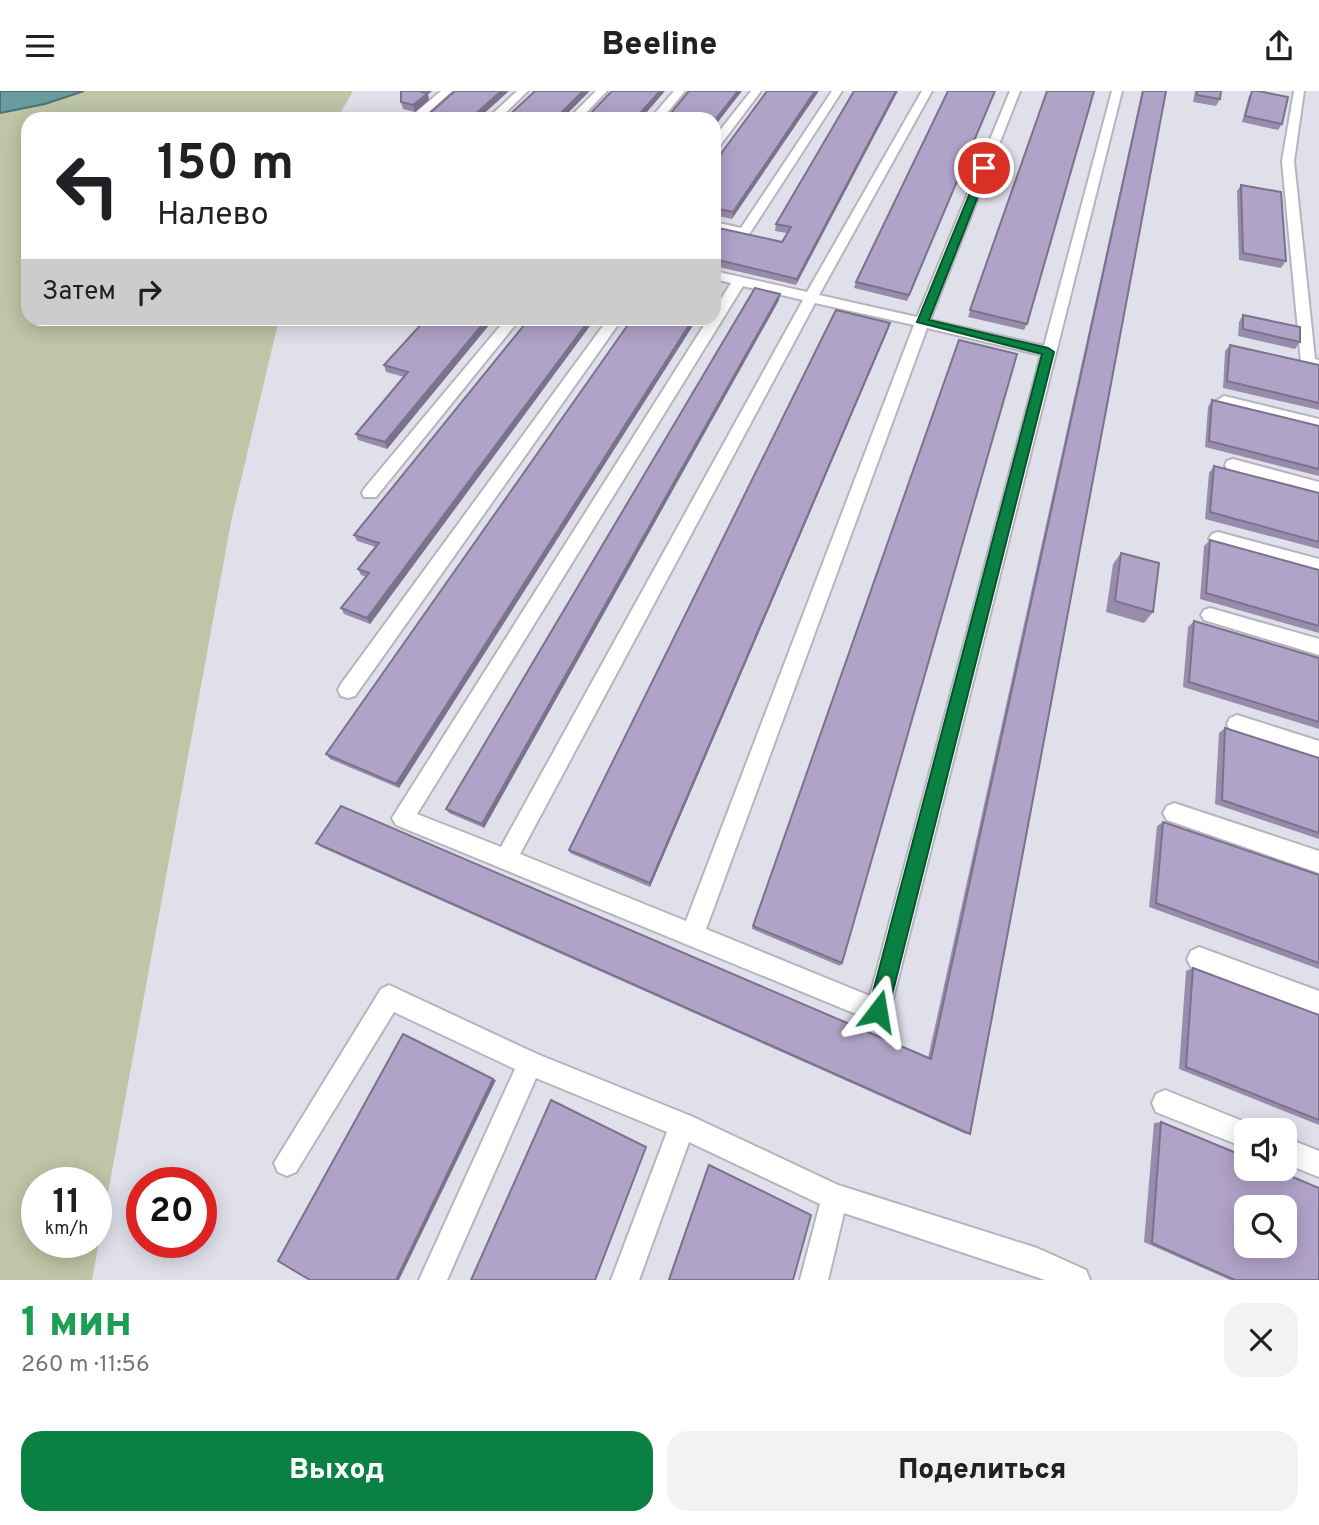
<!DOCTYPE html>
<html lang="ru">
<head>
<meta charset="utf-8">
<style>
  body { margin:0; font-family:Overpass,sans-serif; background:#f2f2f2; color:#202124; height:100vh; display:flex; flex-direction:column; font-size:26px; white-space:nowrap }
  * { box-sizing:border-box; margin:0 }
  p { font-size:23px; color:#757577 }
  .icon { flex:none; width:38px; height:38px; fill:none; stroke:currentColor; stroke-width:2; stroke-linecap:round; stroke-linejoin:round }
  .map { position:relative; height:1189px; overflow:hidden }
  .drawer { display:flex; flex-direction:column; background:#fff; flex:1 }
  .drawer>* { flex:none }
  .banner { position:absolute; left:21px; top:21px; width:700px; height:214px; border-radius:21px; box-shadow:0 4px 18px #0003; background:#fff; color:#202124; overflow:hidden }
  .fabs { position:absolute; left:1234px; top:1027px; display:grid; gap:14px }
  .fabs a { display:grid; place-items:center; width:63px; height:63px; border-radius:14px; background:#fff; box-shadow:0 4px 18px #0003; font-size:35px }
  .speed { position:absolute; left:21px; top:1076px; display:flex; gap:14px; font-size:35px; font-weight:700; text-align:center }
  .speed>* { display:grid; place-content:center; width:91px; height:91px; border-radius:50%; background:#fff; box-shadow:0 4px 18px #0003; line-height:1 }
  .speed small { font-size:18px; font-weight:400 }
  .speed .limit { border:10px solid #d22; background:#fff; color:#111 }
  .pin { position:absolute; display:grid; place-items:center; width:60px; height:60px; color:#fff; margin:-30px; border:4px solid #fff; border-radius:50%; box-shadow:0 2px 7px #0007 }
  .me { position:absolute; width:77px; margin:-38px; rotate:14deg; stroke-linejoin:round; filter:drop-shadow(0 0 5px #0008) }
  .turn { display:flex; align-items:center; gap:24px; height:147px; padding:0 21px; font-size:32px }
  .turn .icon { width:91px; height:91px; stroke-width:2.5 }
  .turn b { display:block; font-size:49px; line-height:60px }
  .then { display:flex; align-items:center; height:66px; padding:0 21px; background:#0003; gap:14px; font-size:26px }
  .round { display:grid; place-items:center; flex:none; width:74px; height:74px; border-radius:21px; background:#f2f2f2 }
  .summary { display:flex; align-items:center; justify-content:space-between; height:119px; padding:0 21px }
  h1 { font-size:42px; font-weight:800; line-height:52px; color:#1e9e55 }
  .primary-button { display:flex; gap:14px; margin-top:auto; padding:14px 21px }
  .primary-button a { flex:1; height:80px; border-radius:21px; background:#0b8043; color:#fff; font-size:28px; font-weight:800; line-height:80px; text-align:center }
  .primary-button a+a { background:#f2f2f2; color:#202124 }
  header { display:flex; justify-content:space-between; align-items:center; height:91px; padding:0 21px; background:#fff; font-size:32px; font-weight:800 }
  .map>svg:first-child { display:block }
  .green { fill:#bfc5a6; fill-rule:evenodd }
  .water { fill:#699c9e; stroke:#4f7275; stroke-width:2 }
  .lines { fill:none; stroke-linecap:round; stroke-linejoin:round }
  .service-casing { stroke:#b5b5bf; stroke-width:4 }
  .service { fill:#fff; fill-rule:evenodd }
  .wall { fill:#978cac }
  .shaded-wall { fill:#7b728c }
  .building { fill:#b0a3c8; stroke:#7b728c; stroke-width:2; fill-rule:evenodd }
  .route { fill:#0b8043; stroke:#07532c; stroke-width:2 }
</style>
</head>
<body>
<header><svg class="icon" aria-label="menu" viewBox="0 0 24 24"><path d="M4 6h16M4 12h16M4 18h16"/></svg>Beeline<svg class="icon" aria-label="share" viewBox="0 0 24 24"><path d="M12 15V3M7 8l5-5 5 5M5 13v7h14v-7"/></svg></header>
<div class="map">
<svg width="1319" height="1189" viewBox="0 0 1319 1189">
  <rect width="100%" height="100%" fill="#e0e0eb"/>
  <path class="green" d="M 84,0 L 353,0 L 337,28 L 28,28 L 28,228 L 279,228 L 231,431 L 92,1189 L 0,1189 L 0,22 L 45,13 ZM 37,1092 L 96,1092 L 96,1152 L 37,1152 Z"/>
  <path class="water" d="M 0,0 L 84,0 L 45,13 L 0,22 Z"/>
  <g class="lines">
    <defs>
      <path id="service" d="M 441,0 L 452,0 L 421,28 L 408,28 Z
        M 517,0 L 528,0 L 499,28 L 487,28 Z
        M 596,0 L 607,0 L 580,28 L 568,28 Z
        M 674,0 L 685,0 L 662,28 L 650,28 Z
        M 751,0 L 761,0 L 718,57 L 714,58 L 714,47 Z
        M 832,0 L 842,0 L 748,145 L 714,139 L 714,131 L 741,137 Z
        M 922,0 L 932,0 L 819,204 L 917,226 L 1010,0 L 1020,0 L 930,229 L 1044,255 L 1112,0 L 1122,0 L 890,920 L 886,928 L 878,932 L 396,734 L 392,727 L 708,228 L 714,228 L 714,219 L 731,192 L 714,188 L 714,180 L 807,201 ZM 743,195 L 803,209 L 501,756 L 417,723 ZM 815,212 L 914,234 L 686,830 L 520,763 ZM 927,237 L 1041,264 L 870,905 L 706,838 Z
        M 1294,0 L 1304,0 L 1294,70 L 1315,268 L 1319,269 L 1319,279 L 1303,274 L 1301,271 L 1282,70 Z
        M 506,228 L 520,228 L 376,406 L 364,406 L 362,402 L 364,398 Z
        M 608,228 L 622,228 L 355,605 L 348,607 L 341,605 L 338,599 L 341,593 Z
        M 1224,305 L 1319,328 L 1319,338 L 1219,314 L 1216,310 Z
        M 1233,368 L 1319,391 L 1319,403 L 1227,378 L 1225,374 L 1227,370 Z
        M 1218,441 L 1319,468 L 1319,482 L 1212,453 L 1209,448 L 1212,443 Z
        M 1210,517 L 1319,548 L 1319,564 L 1204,529 L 1201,524 L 1204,519 Z
        M 1237,624 L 1319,650 L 1319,668 L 1230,639 L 1227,633 L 1230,627 Z
        M 1174,712 L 1319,760 L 1319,782 L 1167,729 L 1163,722 L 1167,715 Z
        M 1199,856 L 1319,900 L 1319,924 L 1191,876 L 1187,868 L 1191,860 Z
        M 389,894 L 537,963 L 691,1025 L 838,1094 L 1037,1157 L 1086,1179 L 1090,1189 L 1045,1189 L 844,1122 L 828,1189 L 800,1189 L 820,1113 L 689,1051 L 639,1189 L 611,1189 L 667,1041 L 536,987 L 447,1189 L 419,1189 L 515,978 L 394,921 L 296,1081 L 287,1085 L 278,1081 L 274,1072 L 381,898 Z
        M 1165,999 L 1255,1035 L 1257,1040 L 1246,1040 L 1246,1057 L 1156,1021 L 1152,1012 L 1156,1003 Z
        M 1284,1046 L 1319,1060 L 1319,1086 L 1284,1072 Z"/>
    </defs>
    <use href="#service" class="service-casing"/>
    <use href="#service" class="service"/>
  </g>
  <path class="wall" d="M 401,0 L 432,0 L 428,3 L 429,9 L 415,21 L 403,18 L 401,11 Z
    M 767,0 L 732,128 L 714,124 L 714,72 Z
    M 854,0 L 796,194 L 714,175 L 714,136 L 782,151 L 787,142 L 775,140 L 776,133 Z
    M 995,0 L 907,210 L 854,197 L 856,191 Z
    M 1047,0 L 1027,233 L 1024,239 L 968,226 Z
    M 1142,0 L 1166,0 L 970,1043 L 966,1043 L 321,756 L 316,752 L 928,967 Z
    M 1195,0 L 1221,0 L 1220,8 L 1216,15 L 1193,11 Z
    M 1252,0 L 1282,33 L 1278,39 L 1242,31 L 1249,5 Z
    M 1241,94 L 1286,170 L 1281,177 L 1239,169 L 1237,100 Z
    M 780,203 L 779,209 L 484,737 L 449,722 L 446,718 Z
    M 1243,224 L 1300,251 L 1295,258 L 1238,245 L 1239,231 Z
    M 426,228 L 494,228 L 387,358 L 358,349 L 356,343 L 404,286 L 386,281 L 384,274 Z
    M 529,228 L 595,228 L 370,533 L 344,523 L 341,517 L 366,486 L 361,484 L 358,478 L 376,456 L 357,450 L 354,444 Z
    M 632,228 L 697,228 L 399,697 L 330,668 L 326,663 Z
    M 888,239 L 650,796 L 570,762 L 569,759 Z
    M 959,249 L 842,872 L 840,875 L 752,838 Z
    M 1230,254 L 1319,274 L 1319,319 L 1223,297 L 1225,260 Z
    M 1212,309 L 1319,335 L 1319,385 L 1205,356 L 1208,316 Z
    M 1214,375 L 1319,402 L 1319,458 L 1205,428 L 1209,382 Z
    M 1210,449 L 1319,479 L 1319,542 L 1200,508 L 1204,455 Z
    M 1121,462 L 1153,521 L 1144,532 L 1106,521 L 1113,473 Z
    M 1194,530 L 1319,567 L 1319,638 L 1183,596 L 1188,536 Z
    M 1225,637 L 1319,667 L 1319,748 L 1215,713 L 1219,642 Z
    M 1163,731 L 1319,784 L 1319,878 L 1149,816 L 1157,735 Z
    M 1193,877 L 1319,924 L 1319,1034 L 1179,978 L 1186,880 Z
    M 1161,1031 L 1319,1189 L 1230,1189 L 1144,1151 L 1154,1032 Z
    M 708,1074 L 811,1124 L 793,1189 L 668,1189 Z"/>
  <path class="shaded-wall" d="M 423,0 L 432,0 L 428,3 L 429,9 L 415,21 L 413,14 Z
    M 501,0 L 509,0 L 478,28 L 470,28 Z
    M 583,0 L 590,0 L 562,28 L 555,28 Z
    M 660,0 L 665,0 L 641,28 L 635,28 Z
    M 738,0 L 742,0 L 714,36 L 714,30 Z
    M 815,0 L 819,0 L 732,128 L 733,121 Z
    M 896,0 L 898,0 L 796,194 L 797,188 Z
    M 995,0 L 907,210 L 909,204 Z
    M 719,188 L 718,194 L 714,201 L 714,195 Z
    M 780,203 L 779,209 L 484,737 L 482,733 Z
    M 487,228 L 494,228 L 387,358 L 385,351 Z
    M 590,228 L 595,228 L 370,533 L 367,527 Z
    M 693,228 L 697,228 L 399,697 L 396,693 Z
    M 890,232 L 888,239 L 650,796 L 650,792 Z
    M 493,988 L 496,989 L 399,1189 L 396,1189 Z"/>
  <path class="building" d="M 401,0 L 423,0 L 422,1 L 428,2 L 413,14 L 401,11 Z
    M 455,0 L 501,0 L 470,28 L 423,28 Z
    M 535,0 L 583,0 L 555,28 L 505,28 Z
    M 612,0 L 660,0 L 635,28 L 585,28 Z
    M 689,0 L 738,0 L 714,30 L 714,28 L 666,28 Z
    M 767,0 L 815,0 L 733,121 L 714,117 L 714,72 Z
    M 854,0 L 896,0 L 797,188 L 714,168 L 714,136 L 782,151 L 791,136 L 776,133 Z
    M 948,0 L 995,0 L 909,204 L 856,191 Z
    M 1047,0 L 1094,0 L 1027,233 L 970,219 Z
    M 1143,0 L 1166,0 L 970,1043 L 316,752 L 341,715 L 931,968 Z
    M 1197,0 L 1221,0 L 1220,8 L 1197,4 Z
    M 1252,0 L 1258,0 L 1288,6 L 1282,33 L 1245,25 Z
    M 1241,94 L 1281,101 L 1286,170 L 1243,162 Z
    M 714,186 L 719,188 L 714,195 Z
    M 755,197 L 780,203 L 482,733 L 446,718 Z
    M 836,219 L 890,232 L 650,792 L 569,759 Z
    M 1243,224 L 1300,236 L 1300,251 L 1243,238 Z
    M 426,228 L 487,228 L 385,351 L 356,343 L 408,281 L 384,274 Z
    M 529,228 L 590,228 L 367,527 L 341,517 L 369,482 L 358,478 L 379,452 L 354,444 Z
    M 632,228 L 693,228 L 396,693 L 326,663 Z
    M 959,249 L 1017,263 L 842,872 L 753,835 Z
    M 1230,254 L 1319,274 L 1319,312 L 1227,290 Z
    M 1212,309 L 1319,335 L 1319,378 L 1209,350 Z
    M 1214,375 L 1319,402 L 1319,451 L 1210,421 Z
    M 1210,449 L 1319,479 L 1319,535 L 1206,502 Z
    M 1121,462 L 1159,472 L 1153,521 L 1115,510 Z
    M 1194,530 L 1319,567 L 1319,631 L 1189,591 Z
    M 1225,637 L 1319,667 L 1319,742 L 1222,709 Z
    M 1163,731 L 1319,784 L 1319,872 L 1156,812 Z
    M 1193,877 L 1319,924 L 1319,1029 L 1186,976 Z
    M 403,943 L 493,988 L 396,1189 L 310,1189 L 278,1170 Z
    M 551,1009 L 646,1056 L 595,1189 L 471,1189 Z
    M 1161,1031 L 1246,1066 L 1246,1078 L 1274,1078 L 1319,1097 L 1319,1189 L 1235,1189 L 1152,1152 ZM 1246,1116 L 1284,1116 L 1284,1155 L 1246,1155 Z
    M 709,1074 L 811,1124 L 793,1189 L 669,1189 Z"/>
  <path class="route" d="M 981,75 L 989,77 L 929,229 L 1048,257 L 1054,261 L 888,920 L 885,928 L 878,930 L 871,928 L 868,920 L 1042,263 L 917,231 Z"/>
</svg>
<div class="fabs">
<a><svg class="icon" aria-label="sound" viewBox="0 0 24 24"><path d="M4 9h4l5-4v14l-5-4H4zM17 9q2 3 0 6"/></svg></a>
<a><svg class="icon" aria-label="search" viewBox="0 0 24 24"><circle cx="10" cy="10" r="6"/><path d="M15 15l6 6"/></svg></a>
</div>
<div class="speed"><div>11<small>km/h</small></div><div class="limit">20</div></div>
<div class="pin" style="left:984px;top:77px;background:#d93025"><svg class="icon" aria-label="arrive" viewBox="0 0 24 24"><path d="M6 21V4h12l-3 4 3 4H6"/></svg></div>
<svg class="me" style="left:878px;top:920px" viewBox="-20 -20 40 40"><path d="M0-17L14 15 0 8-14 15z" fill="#0b8043" stroke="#fff" stroke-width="4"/></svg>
<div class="banner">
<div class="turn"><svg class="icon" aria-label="left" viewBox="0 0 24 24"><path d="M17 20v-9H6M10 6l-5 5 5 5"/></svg><div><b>150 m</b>Налево</div></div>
<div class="then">Затем<svg class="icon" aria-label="right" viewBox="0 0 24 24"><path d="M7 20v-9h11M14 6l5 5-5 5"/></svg></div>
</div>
</div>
<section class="drawer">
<div class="summary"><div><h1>1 мин</h1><p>260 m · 11:56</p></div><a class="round"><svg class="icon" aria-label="close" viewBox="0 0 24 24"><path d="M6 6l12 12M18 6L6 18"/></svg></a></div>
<div class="primary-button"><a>Выход</a><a>Поделиться</a></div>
</section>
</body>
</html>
